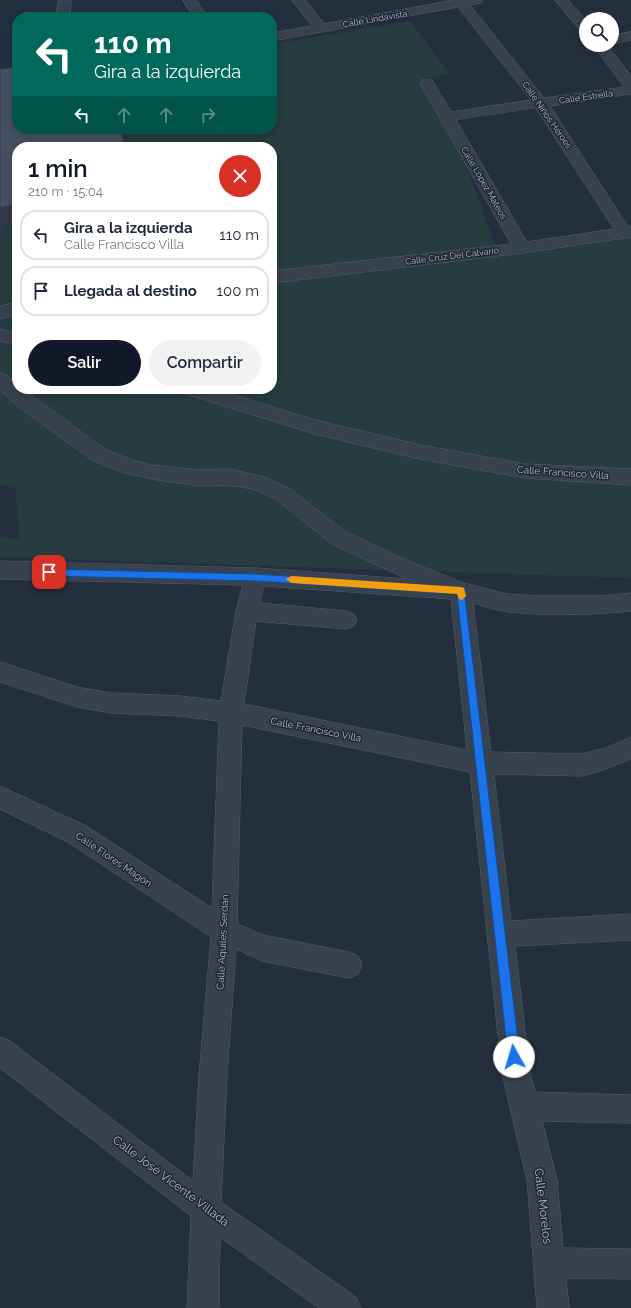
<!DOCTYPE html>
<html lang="es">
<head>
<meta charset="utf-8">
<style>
  body { margin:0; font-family:Raleway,sans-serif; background:#f2f2f3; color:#1f2937; height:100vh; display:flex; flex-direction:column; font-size:15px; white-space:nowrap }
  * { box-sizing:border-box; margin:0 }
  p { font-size:13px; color:#747a83 }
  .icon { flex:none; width:22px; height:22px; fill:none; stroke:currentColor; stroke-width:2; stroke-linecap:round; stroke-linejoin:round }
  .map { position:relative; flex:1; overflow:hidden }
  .details { position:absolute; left:12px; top:142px; width:265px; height:252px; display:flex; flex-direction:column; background:#fff; border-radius:16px; box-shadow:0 2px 10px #0003 }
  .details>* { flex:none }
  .top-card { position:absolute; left:12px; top:12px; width:265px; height:122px; border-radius:16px; box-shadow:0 2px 10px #0003; background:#00695c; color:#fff; overflow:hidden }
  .fabs { position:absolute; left:579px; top:12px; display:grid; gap:8px }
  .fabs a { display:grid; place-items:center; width:40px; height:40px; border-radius:50%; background:#fff; box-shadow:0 2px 10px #0003; font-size:20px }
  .pin { position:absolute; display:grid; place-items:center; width:34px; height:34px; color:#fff; margin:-17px; border-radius:8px; box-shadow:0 2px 6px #0006 }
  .me { position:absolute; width:44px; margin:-22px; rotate:354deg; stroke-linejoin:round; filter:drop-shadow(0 0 3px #0008) }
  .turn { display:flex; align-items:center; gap:14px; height:84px; padding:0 16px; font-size:18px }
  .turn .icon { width:52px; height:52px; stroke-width:2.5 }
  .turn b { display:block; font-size:28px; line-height:34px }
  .lanes { display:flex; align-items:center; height:38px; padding:0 16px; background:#0003; justify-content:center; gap:20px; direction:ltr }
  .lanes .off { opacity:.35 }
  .round { display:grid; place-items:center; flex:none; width:42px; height:42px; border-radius:21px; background:#f2f2f3 }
  .headline { display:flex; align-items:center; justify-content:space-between; height:68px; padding:0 16px }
  h1 { font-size:24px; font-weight:600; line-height:30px; color:#111827 }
  .button { display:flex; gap:8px; margin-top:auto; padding:8px 16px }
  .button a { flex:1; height:46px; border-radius:24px; background:#111827; color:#fff; font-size:16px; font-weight:600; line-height:46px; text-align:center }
  .button a+a { background:#f2f2f3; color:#1f2937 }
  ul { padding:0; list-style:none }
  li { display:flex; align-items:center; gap:12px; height:50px; margin:0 8px 6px; padding:0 8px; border:2px solid #e0e1e3; border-radius:16px }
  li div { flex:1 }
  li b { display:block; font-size:15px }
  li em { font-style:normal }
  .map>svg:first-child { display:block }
  .green { fill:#263c3f }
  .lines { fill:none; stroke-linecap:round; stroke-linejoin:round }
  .minor-casing { stroke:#565f6c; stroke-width:1 }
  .minor { fill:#38414e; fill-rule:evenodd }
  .shaded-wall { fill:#303945 }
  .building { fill:#455162; stroke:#303945 }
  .route { fill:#1a73e8; stroke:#114b97 }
  .slow { fill:#f59e0b }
  .labels { text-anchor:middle; stroke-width:3; stroke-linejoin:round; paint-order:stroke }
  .far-street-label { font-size:9px; fill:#b4bcc9; stroke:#1d2633 }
  .street-label { font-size:10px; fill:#b4bcc9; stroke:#1d2633 }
  .near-street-label { font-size:12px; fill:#b4bcc9; stroke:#1d2633 }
</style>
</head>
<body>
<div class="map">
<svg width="631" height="1308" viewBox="0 0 631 1308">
  <rect width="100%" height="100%" fill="#242f3e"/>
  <path class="green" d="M 410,21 L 450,74 L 423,79 L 468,171 L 498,254 L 631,235 L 631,578 L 0,557 L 0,536 L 20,540 L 15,488 L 0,485 L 0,229 L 17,225 L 17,389 L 272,389 L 272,147 L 123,147 L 117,129 L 272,129 L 272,44 Z"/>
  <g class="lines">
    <defs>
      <path id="minor" d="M 59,0 L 71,0 L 70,17 L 56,17 Z
        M 183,0 L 196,0 L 208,17 L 194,17 Z
        M 292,0 L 305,0 L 324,24 L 454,0 L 482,0 L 481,3 L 470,5 L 544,98 L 624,87 L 593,45 L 607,45 L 631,76 L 631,94 L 550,106 L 628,227 L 631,227 L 631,237 L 522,253 L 272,283 L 272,271 L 511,244 L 420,83 L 422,80 L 427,79 L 432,80 L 451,112 L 531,100 L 458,7 L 272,41 L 272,33 L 312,26 ZM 536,108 L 614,229 L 527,242 L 456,120 Z
        M 555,0 L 568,0 L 586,20 L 586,32 L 581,31 Z
        M 631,32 L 631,40 L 612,44 L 612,36 Z
        M 17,302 L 17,314 L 0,319 L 0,307 Z
        M 0,329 L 17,333 L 17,345 L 0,341 Z
        M 0,373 L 6,375 L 17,384 L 17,389 L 23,389 L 106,450 L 132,460 L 152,465 L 198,470 L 229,469 L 264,477 L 290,489 L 346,532 L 410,562 L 464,583 L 507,594 L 538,596 L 601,596 L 631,593 L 631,611 C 591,615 549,616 509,612 C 497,611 485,606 473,603 L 491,752 L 581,754 L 606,748 L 631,737 L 631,759 L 600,771 L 581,776 L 494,774 L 511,921 L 631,914 L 631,940 L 515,946 L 530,1073 L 535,1092 L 631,1095 L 631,1123 L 542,1121 L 557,1180 L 563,1248 L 631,1249 L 631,1279 L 566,1278 L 569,1308 L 537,1308 L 527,1180 L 502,1073 L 470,772 L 242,725 L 237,924 L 263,935 L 349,952 L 358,956 L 362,965 L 358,974 L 349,978 L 262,961 L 236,949 L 227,1076 L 221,1202 L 356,1297 L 361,1308 L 319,1308 L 220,1237 L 219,1308 L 187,1308 L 191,1216 L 0,1068 L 0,1037 L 10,1041 L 193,1181 L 199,1076 L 211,937 L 68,842 L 0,809 L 0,786 L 86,826 L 212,908 L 219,721 L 180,716 L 111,713 L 77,707 L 0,682 L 0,662 L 77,687 L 111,693 L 180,696 L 221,701 L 236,611 L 243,585 L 0,579 L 0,561 L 256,568 L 407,579 L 332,544 L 276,499 L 253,489 L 229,485 L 198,486 L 152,479 L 122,472 L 92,460 L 19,407 L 0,390 ZM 264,586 L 451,599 L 467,750 L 244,704 L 256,621 L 346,629 L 354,626 L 357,620 L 354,614 L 346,611 L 260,603 Z
        M 183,389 L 214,389 L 315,420 L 420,445 L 525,464 L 631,469 L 631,485 L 525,478 L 420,459 L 315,434 L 186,394 Z"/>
    </defs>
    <use href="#minor" class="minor-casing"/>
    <use href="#minor" class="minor"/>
  </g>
  <path class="shaded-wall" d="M 17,204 L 17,225 L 0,229 L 0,208 Z"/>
  <path class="building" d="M 17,67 L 17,129 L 120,129 L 126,147 L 17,147 L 17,204 L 0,208 L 0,69 Z"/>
  <path class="route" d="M 49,569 L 256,574 L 464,588 L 520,1057 L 518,1061 L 514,1063 L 510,1061 L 508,1057 L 457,594 L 256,581 L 49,576 L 44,572 Z"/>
  <path class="slow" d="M 291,576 L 461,587 L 464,588 L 466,596 L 462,600 L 459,599 L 457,594 L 291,583 L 286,579 Z"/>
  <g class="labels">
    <g class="far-street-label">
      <text transform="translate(375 19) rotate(-10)" y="3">Calle Lindavista</text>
      <text transform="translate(586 97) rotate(-8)" y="3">Calle Estrella</text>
      <text transform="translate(547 115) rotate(55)" y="3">Calle Niños Héroes</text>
      <text transform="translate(484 183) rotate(60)" y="3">Calle López Mateos</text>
      <text transform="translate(452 256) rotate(-7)" y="3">Calle Cruz Del Calvario</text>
    </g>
    <g class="street-label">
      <text transform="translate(563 472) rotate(4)" y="4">Calle Francisco Villa</text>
      <text transform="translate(316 729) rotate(11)" y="4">Calle Francisco Villa</text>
      <text transform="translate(114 859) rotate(34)" y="4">Calle Flores Magón</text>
      <text transform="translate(222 942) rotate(-87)" y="4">Calle Aquiles Serdán</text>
    </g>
    <g class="near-street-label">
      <text transform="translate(171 1181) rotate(37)" y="4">Calle José Vicente Villada</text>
      <text transform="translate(543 1206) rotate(83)" y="4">Calle Morelos</text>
    </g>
  </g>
</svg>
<div class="fabs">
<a><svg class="icon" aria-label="search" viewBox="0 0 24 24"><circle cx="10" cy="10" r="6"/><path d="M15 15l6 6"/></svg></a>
</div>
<div class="pin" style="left:49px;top:572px;background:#d93025"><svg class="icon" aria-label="arrive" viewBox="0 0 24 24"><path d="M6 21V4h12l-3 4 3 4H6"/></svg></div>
<svg class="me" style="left:514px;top:1057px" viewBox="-20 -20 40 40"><circle r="19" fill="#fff"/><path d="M0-13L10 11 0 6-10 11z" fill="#1a73e8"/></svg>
<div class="top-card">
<div class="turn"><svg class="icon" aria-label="left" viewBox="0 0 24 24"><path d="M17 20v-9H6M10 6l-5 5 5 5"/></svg><div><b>110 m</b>Gira a la izquierda</div></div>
<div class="lanes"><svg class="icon" aria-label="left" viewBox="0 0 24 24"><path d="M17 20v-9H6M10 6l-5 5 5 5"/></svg><svg class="icon off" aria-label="ahead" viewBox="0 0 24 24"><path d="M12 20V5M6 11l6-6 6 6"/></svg><svg class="icon off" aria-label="ahead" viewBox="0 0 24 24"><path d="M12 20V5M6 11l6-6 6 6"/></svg><svg class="icon off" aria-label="right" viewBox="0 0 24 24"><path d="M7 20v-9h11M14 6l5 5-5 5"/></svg></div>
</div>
<section class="details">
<div class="headline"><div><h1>1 min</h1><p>210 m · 15:04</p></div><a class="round" style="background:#d93025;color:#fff"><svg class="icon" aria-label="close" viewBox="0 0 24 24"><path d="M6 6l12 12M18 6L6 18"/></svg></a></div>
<ul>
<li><svg class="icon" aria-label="left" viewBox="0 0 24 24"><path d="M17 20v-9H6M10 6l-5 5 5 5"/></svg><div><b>Gira a la izquierda</b><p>Calle Francisco Villa</p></div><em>110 m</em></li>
<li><svg class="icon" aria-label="arrive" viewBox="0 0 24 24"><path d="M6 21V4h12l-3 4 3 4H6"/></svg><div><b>Llegada al destino</b></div><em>100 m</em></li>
</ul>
<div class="button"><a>Salir</a><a>Compartir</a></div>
</section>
</div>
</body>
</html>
